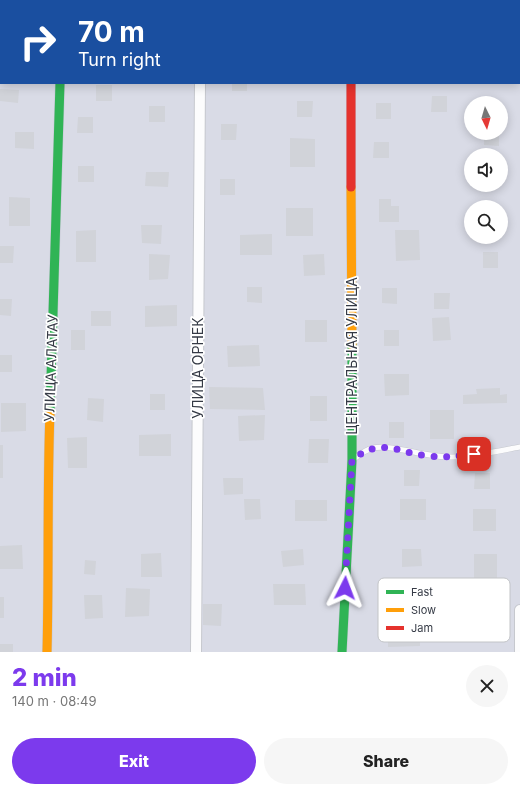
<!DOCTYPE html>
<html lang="en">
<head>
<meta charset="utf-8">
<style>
  body { margin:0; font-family:Inter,sans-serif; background:#f6f6f6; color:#222; height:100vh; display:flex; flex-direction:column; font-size:15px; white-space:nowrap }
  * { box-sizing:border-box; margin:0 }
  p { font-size:13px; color:#767676 }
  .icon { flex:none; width:22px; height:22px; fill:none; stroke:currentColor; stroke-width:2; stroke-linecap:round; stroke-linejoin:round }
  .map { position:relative; height:652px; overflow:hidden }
  .sheet { display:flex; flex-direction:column; background:#fff; flex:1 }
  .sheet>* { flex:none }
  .hud { position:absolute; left:0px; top:0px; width:520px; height:84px; box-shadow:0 2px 10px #0003; background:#1a4fa0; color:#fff; overflow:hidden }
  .needle { width:26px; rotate:175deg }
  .controls { position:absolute; left:464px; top:96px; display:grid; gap:8px }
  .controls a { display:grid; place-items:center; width:44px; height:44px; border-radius:50%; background:#fff; box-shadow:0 2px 10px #0003; font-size:20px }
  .pin { position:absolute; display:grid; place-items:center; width:34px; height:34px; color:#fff; margin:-17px; border-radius:8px; box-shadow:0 2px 6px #0006 }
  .me { position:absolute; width:44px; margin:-22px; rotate:3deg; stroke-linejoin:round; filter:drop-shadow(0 0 3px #0008) }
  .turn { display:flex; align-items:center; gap:14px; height:84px; padding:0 12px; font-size:18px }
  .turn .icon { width:52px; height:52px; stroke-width:2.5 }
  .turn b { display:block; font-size:28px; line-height:34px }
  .round { display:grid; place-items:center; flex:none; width:42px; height:42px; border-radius:21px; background:#f6f6f6 }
  .headline { display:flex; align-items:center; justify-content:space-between; height:68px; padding:0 12px }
  h1 { font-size:24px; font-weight:800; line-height:30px; color:#7c3aed }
  .button { display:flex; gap:8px; margin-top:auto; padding:8px 12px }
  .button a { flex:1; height:46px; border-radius:24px; background:#7c3aed; color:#fff; font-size:16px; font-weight:800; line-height:46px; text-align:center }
  .button a+a { background:#f6f6f6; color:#222 }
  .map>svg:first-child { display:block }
  .residential { fill:#d9dbe6; fill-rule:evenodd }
  .building { fill:#d1d3d9 }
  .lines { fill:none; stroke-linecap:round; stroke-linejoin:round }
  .lane-casing { stroke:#c6c8ce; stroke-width:6 }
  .street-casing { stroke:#c6c8ce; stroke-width:12 }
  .fast-casing { stroke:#c4c7d3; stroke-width:10 }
  .slow-casing { stroke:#c4c7d3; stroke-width:10 }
  .jam-casing { stroke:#c4c7d3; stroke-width:10 }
  .lane { stroke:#fcfcfd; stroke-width:5 }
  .street { stroke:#fcfcfd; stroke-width:10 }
  .fast { stroke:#30b455; stroke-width:9 }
  .slow { stroke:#ff9f0a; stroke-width:9 }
  .jam { stroke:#e5322d; stroke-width:9 }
  .route { stroke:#7c3aed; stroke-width:7; stroke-dasharray:0 12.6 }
  .labels { text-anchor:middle; stroke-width:3.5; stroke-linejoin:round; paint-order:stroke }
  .street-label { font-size:14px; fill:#353a45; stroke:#fff }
  .key { fill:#fff; stroke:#c2c4c7; stroke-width:1 }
  .key-label { font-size:11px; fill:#353a45 }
</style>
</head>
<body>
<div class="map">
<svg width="520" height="652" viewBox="0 0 520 652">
  <rect width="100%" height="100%" fill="#e9eaf0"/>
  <path class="residential" d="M 0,0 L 520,0 L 520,652 L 0,652 ZM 1,1 L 519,1 L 519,83 L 1,83 ZM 471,103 L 501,103 L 501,133 L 471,133 ZM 471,155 L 501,155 L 501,185 L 471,185 ZM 471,207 L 501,207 L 501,237 L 471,237 Z"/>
  <path class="building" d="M 232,83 L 247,83 L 247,91 L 232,91 Z
    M 96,85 L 112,85 L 112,101 L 96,101 Z
    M 0,89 L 19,90 L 18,103 L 0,101 Z
    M 432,96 L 447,96 L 447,112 L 431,112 Z
    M 297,101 L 313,101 L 312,117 L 297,117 Z
    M 376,103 L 391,103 L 391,119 L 376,119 Z
    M 149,106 L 165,106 L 165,122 L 149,122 Z
    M 78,117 L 93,117 L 93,133 L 77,133 Z
    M 221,124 L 237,124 L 236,140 L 221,140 Z
    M 15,132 L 34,132 L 34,149 L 15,148 Z
    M 484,133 L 499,133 L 499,146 L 484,145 Z
    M 290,138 L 315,139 L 315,167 L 290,167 Z
    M 374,142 L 389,142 L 389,158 L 373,158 Z
    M 78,166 L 94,166 L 94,182 L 78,182 Z
    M 146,172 L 169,172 L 168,187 L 145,186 Z
    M 220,179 L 235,179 L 235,195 L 220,195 Z
    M 9,197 L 30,198 L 30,226 L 9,226 Z
    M 379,199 L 391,199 L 391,206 L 399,206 L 399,222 L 379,222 Z
    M 286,208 L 313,208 L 313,236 L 286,236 Z
    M 141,225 L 162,225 L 161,244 L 142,243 Z
    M 96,230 L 96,262 L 76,262 L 76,231 Z
    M 395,230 L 419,230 L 420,260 L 396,261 Z
    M 272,234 L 272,255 L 240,255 L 240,235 Z
    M 0,246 L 14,246 L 13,263 L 0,263 Z
    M 483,252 L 498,252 L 498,268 L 483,268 Z
    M 149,254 L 170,255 L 168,279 L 149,280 Z
    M 324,254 L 325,275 L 304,276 L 303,255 Z
    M 247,287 L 262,287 L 262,303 L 247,302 Z
    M 382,288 L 397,288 L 397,304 L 382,303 Z
    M 434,293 L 450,293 L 449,309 L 434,309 Z
    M 0,299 L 12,299 L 11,316 L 0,315 Z
    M 177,305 L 177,326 L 145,327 L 145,306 Z
    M 91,311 L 111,311 L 111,326 L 91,326 Z
    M 449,317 L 451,340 L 433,341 L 432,318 Z
    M 305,320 L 327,320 L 327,342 L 305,342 Z
    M 71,330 L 85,330 L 85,350 L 71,350 Z
    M 384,330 L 399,330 L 399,346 L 384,346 Z
    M 259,345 L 260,366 L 228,367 L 227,346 Z
    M 0,355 L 12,355 L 12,372 L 0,372 Z
    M 384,374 L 409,374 L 409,395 L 385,396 Z
    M 209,387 L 263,388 L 265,410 L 210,409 Z
    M 500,388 L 500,395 L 507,394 L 507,403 L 463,404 L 463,395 L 477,394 L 476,389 Z
    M 150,394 L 165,394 L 165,410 L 150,410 Z
    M 310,396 L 327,396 L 327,421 L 310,421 Z
    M 88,398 L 104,399 L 103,422 L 87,420 Z
    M 1,403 L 26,403 L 26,431 L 1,432 Z
    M 430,410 L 454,410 L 454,439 L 430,439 Z
    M 265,415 L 264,440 L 239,441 L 238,416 Z
    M 389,422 L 404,422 L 404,438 L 389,438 Z
    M 171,434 L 171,456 L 139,456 L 139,435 Z
    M 87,437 L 87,468 L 68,468 L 67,438 Z
    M 309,439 L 329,439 L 328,463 L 308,463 Z
    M 0,445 L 3,445 L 3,478 L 0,478 Z
    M 404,470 L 420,470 L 419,486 L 404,486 Z
    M 475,473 L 490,473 L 490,489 L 474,489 Z
    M 223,478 L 243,478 L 243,494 L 224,495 Z
    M 244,499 L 260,499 L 261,519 L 245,520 Z
    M 400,499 L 426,499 L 426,520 L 400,520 Z
    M 295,500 L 327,500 L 327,521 L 295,521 Z
    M 473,509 L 496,509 L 496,531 L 473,531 Z
    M 22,545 L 23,569 L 0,569 L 0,546 Z
    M 303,549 L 304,565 L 283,567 L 281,551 Z
    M 402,549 L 421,549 L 422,566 L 402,567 Z
    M 161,553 L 162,577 L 141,577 L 141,554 Z
    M 474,554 L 497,554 L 497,582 L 474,582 Z
    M 85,560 L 96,561 L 95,575 L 84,574 Z
    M 273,584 L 305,584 L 306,605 L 274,605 Z
    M 126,588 L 150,589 L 149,616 L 125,617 Z
    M 84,595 L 102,595 L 103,618 L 85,619 Z
    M 0,597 L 4,597 L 4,618 L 0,618 Z
    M 203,604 L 222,604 L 221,626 L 203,625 Z
    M 420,625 L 420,646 L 388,647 L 388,626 Z
    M 0,644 L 13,644 L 13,652 L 0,652 Z"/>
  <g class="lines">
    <defs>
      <path id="lane" d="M 354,459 C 360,454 365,450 373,448 C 392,444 428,458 453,457 C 475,456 498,451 520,447"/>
      <path id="street" d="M 351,0 L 351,1
        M 63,1 L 63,0
        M 200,1 L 200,0
        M 196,652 L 200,83
        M 520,652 L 520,610"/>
      <path id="fast" d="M 50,412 L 60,83
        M 342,652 L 352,460 L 352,345"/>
      <path id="slow" d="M 351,187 L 352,345
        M 47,652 C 49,572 47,492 50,412"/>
      <path id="jam" d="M 351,83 L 351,187"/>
    </defs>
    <use href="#lane" class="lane-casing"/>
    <use href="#street" class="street-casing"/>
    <use href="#fast" class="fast-casing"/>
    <use href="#slow" class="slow-casing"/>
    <use href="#jam" class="jam-casing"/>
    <use href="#lane" class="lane"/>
    <use href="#street" class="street"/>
    <use href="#fast" class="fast"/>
    <use href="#slow" class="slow"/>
    <use href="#jam" class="jam"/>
  </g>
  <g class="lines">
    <path class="route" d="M 345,588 L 352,460 C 382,437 395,452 428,456 C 443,458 458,456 474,454"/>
  </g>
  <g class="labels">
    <g class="street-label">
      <text transform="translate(352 356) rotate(-90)" y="5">ЦЕНТРАЛЬНАЯ УЛИЦА</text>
      <text transform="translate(51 368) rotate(-88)" y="5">УЛИЦА АЛАТАУ</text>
      <text transform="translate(198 368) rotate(-90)" y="5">УЛИЦА ОРНЕК</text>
    </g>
  </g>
  <rect x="378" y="578" width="132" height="64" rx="6" class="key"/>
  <rect x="386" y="590" width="18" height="4" fill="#30b455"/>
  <rect x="386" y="608" width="18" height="4" fill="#ff9f0a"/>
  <rect x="386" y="626" width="18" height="4" fill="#e5322d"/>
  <g class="key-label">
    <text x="411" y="596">Fast</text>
    <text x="411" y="614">Slow</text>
    <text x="411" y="632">Jam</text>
  </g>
</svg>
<div class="controls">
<a><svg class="needle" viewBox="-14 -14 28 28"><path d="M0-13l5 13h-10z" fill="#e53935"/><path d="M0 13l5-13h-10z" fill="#767676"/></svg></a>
<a><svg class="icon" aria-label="sound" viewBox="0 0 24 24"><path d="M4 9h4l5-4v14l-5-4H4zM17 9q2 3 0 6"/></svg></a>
<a><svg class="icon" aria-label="search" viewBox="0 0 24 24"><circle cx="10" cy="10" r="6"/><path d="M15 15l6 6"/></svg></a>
</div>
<div class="pin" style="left:474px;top:454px;background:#d93025"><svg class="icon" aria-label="arrive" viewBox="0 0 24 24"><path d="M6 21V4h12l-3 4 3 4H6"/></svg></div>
<svg class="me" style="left:345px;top:588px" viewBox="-20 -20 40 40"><path d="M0-17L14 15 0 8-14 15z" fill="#7c3aed" stroke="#fff" stroke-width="4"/></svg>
<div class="hud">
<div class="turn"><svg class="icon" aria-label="right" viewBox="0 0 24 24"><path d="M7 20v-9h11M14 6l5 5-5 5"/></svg><div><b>70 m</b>Turn right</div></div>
</div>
</div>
<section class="sheet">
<div class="headline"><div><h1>2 min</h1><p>140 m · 08:49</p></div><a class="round"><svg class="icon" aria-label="close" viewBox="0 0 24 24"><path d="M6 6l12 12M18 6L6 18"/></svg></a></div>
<div class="button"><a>Exit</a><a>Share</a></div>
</section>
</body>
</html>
